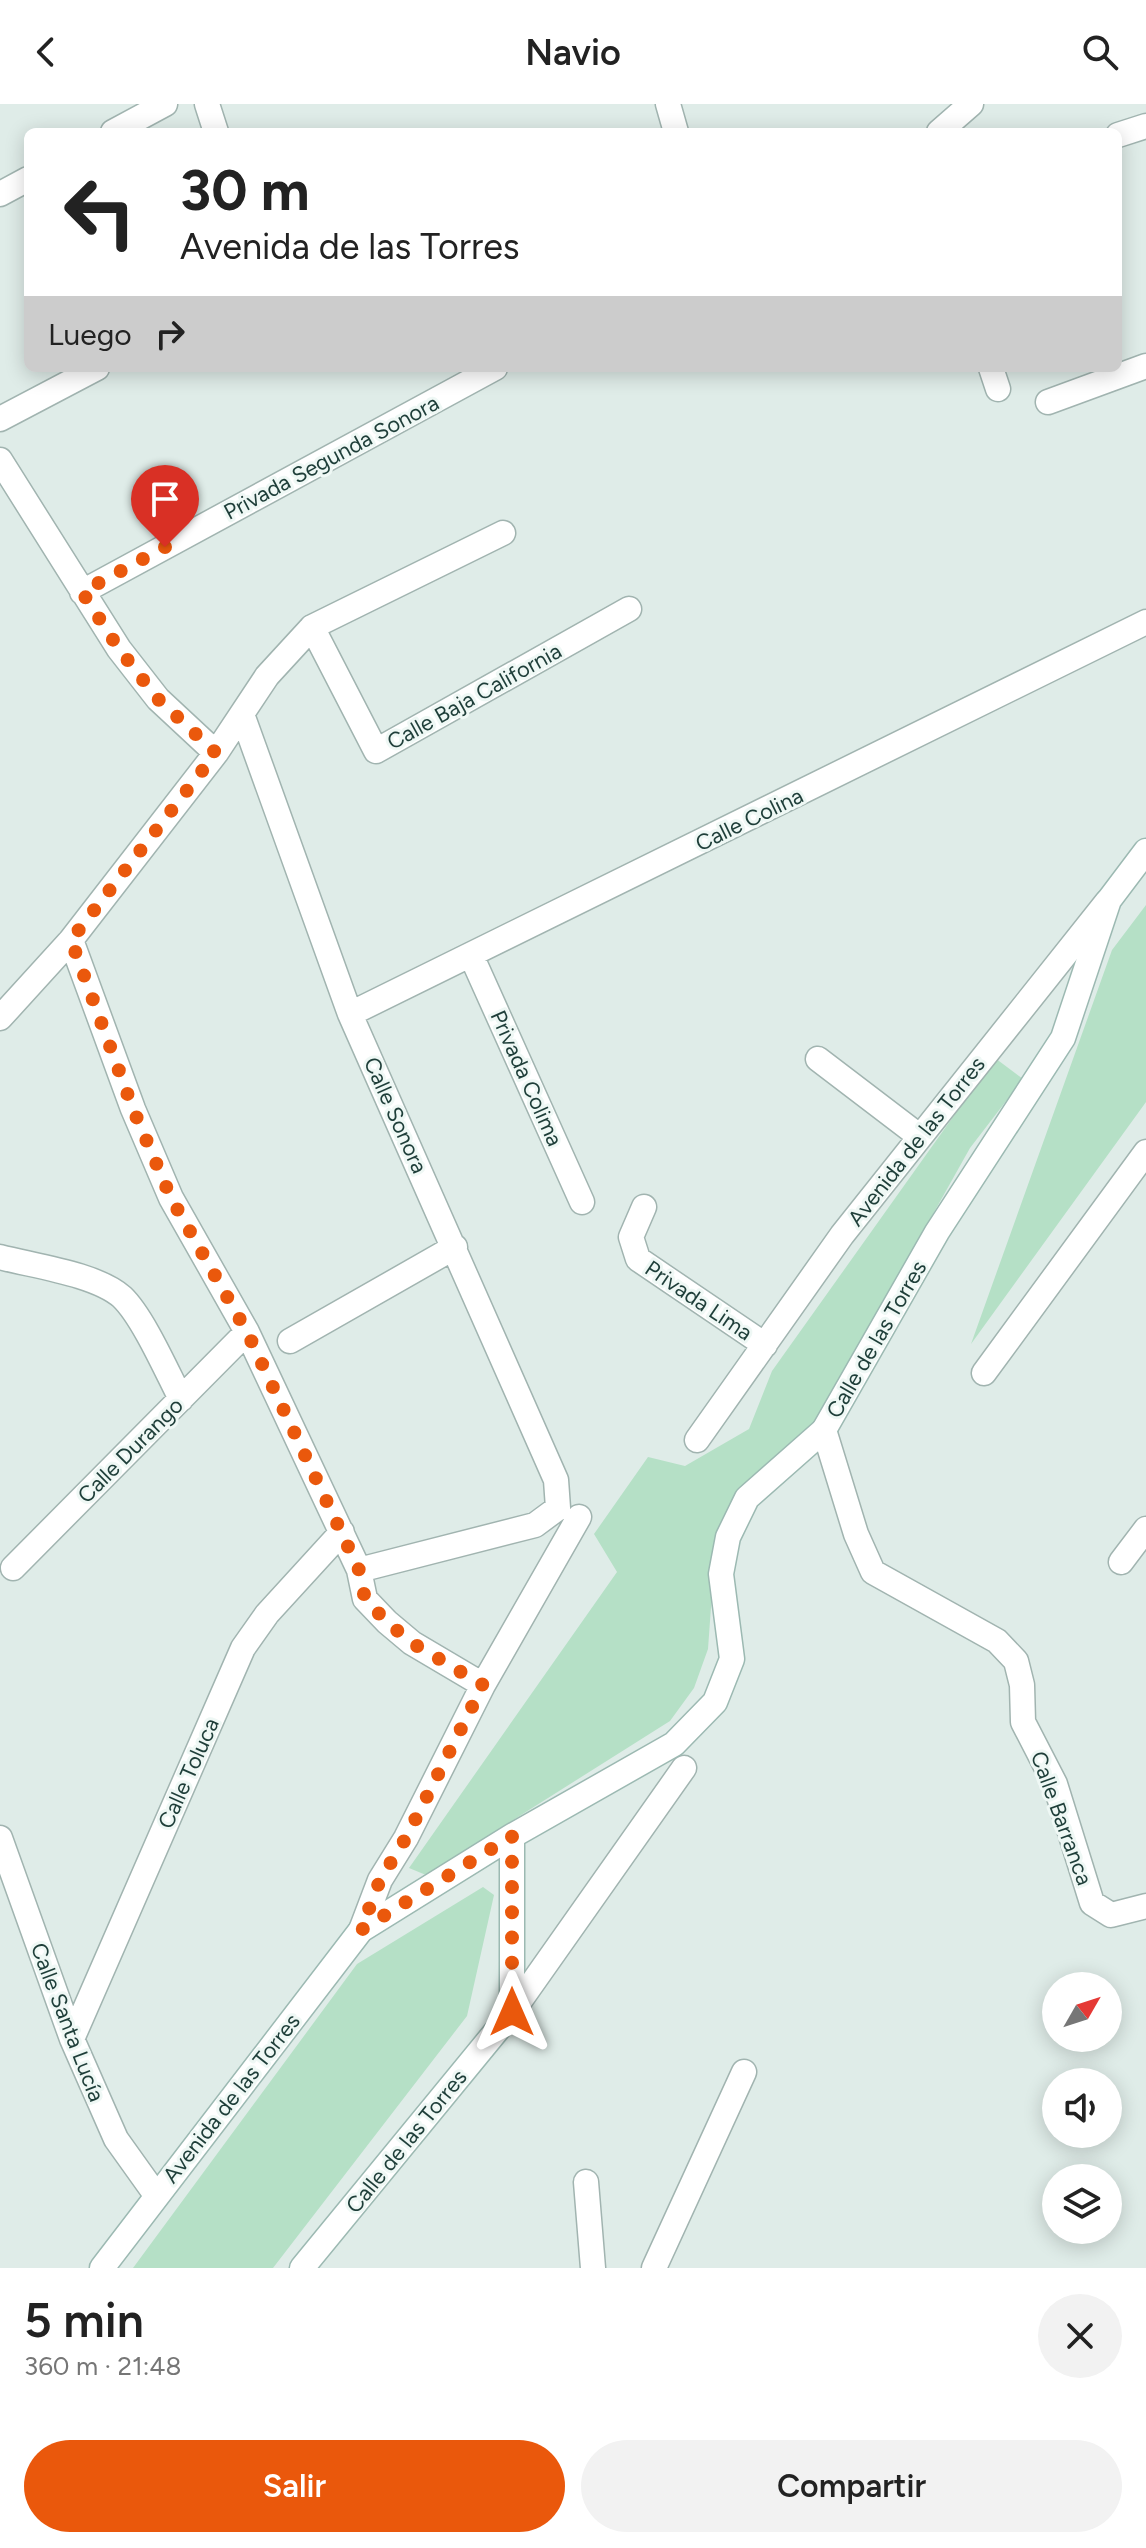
<!DOCTYPE html>
<html lang="es">
<head>
<meta charset="utf-8">
<style>
  body { margin:0; font-family:Figtree,sans-serif; background:#f2f2f2; color:#222; height:100vh; display:flex; flex-direction:column; font-size:30px; white-space:nowrap }
  * { box-sizing:border-box; margin:0 }
  p { font-size:26px; color:#767676 }
  .icon { flex:none; width:44px; height:44px; fill:none; stroke:currentColor; stroke-width:2; stroke-linecap:round; stroke-linejoin:round }
  .map { position:relative; height:2164px; overflow:hidden }
  .side { display:flex; flex-direction:column; background:#fff; flex:1 }
  .side>* { flex:none }
  .guide { position:absolute; left:24px; top:24px; width:1098px; height:244px; border-radius:12px; box-shadow:0 4px 20px #0003; background:#fff; color:#222; overflow:hidden }
  .needle { width:52px; rotate:51deg }
  .buttons { position:absolute; left:1042px; top:1868px; display:grid; gap:16px }
  .buttons a { display:grid; place-items:center; width:80px; height:80px; border-radius:50%; background:#fff; box-shadow:0 4px 20px #0003; font-size:40px }
  .pin { position:absolute; display:grid; place-items:center; width:68px; height:68px; color:#fff; margin:-82px -34px; border-radius:50% 50% 50% 0; rotate:-45deg; box-shadow:0 0 8px #0007 }
  .pin .icon { rotate:45deg }
  .me { position:absolute; width:88px; margin:-44px; rotate:0deg; stroke-linejoin:round; filter:drop-shadow(0 0 6px #0008) }
  .turn { display:flex; align-items:center; gap:28px; height:168px; padding:0 24px; font-size:36px }
  .turn .icon { width:104px; height:104px; stroke-width:2.5 }
  .turn b { display:block; font-size:56px; line-height:68px }
  .then { display:flex; align-items:center; height:76px; padding:0 24px; background:#0003; gap:16px; font-size:30px }
  .round { display:grid; place-items:center; flex:none; width:84px; height:84px; border-radius:42px; background:#f2f2f2 }
  .head { display:flex; align-items:center; justify-content:space-between; height:136px; padding:0 24px }
  h1 { font-size:48px; font-weight:600; line-height:60px }
  .action { display:flex; gap:16px; margin-top:auto; padding:16px 24px }
  .action a { flex:1; height:92px; border-radius:48px; background:#ea580c; color:#fff; font-size:32px; font-weight:600; line-height:92px; text-align:center }
  .action a+a { background:#f2f2f2; color:#222 }
  header { display:flex; justify-content:space-between; align-items:center; height:104px; padding:0 24px; background:#fff; font-size:36px; font-weight:600 }
  .map>svg:first-child { display:block }
  .green { fill:#b5e0c6 }
  .lines { fill:none; stroke-linecap:round; stroke-linejoin:round }
  .street-casing { stroke:#a1b4b0; stroke-width:27 }
  .secondary-casing { stroke:#9cb9b2; stroke-width:27 }
  .street { stroke:#fff; stroke-width:24 }
  .secondary { stroke:#fff; stroke-width:24 }
  .route { stroke:#ea580c; stroke-width:14; stroke-dasharray:0 25.2 }
  .labels { text-anchor:middle; stroke-width:6; stroke-linejoin:round; paint-order:stroke }
  .street-label { font-size:22px; fill:#1e3e39; stroke:#eff8f5 }
</style>
</head>
<body>
<header><svg class="icon" aria-label="back" viewBox="0 0 24 24"><path d="M15 5l-7 7 7 7"/></svg>Navio<svg class="icon" aria-label="search" viewBox="0 0 24 24"><circle cx="10" cy="10" r="6"/><path d="M15 15l6 6"/></svg></header>
<div class="map">
<svg width="1146" height="2164" viewBox="0 0 1146 2164">
  <rect width="100%" height="100%" fill="#dfece8"/>
  <path class="green" d="M 1146,801 L 1146,998 L 971,1240 L 1112,846 Z
    M 995,954 L 1023,975 L 970,1044 L 812,1326 L 716,1433 L 708,1545 L 694,1584 L 670,1617 L 426,1771 L 409,1764 L 617,1468 L 594,1430 L 648,1353 L 685,1362 L 749,1325 L 772,1267 Z
    M 483,1783 L 494,1791 L 467,1912 L 273,2164 L 133,2164 L 357,1860 Z"/>
  <g class="lines">
    <defs>
      <path id="street" d="M 207,0 L 216,28
        M 668,0 L 676,28
        M 113,28 L 165,0
        M 939,28 L 971,0
        M 1118,31 L 1146,22
        M 0,90 L 28,75
        M 991,264 L 998,285
        M 1048,298 L 1146,262
        M 0,315 L 97,264
        M 0,356 L 119,545 L 158,595 L 216,649
        M 82,488 L 495,264
        M 312,523 L 376,647 L 629,505
        M 243,613 L 350,910 L 556,1376 L 558,1404 L 535,1421 L 359,1466
        M 71,836 L 133,1005 L 171,1094 L 247,1228 L 359,1466 L 365,1495 L 387,1518 L 412,1539 L 483,1581
        M 471,851 L 582,1098
        M 350,910 L 1146,518
        M 0,914 L 71,836 L 216,649 L 267,572 L 312,523 L 503,429
        M 818,955 L 919,1032
        M 644,1103 L 631,1133 L 638,1155 L 765,1241
        M 0,1153 C 34,1162 96,1170 122,1193 C 143,1213 167,1268 181,1295
        M 290,1237 L 455,1143
        M 984,1269 L 1146,1048
        M 824,1326 L 856,1430 L 873,1468 L 997,1537 L 1016,1557 L 1022,1581 L 1023,1618 L 1055,1680 L 1092,1799 L 1111,1811 L 1146,1802
        M 697,1336 L 842,1131 L 1107,798
        M 1121,1458 L 1146,1425
        M 13,1464 L 247,1228
        M 0,1734 L 72,1935 L 116,2035 L 156,2091
        M 361,1826 L 380,1776 L 406,1734 L 483,1581 L 579,1413
        M 512,1908 L 684,1664
        M 72,1935 L 243,1544 L 267,1510 L 342,1428
        M 586,2078 L 593,2164
        M 654,2164 L 744,1968"/>
      <path id="secondary" d="M 102,2164 L 361,1826 L 512,1732
        M 302,2164 L 512,1908 L 512,1732 L 674,1640 L 715,1598 L 732,1555 L 721,1470 L 728,1433 L 747,1394 L 824,1326 L 937,1128 L 1063,934 L 1109,796 L 1146,747"/>
    </defs>
    <use href="#street" class="street-casing"/>
    <use href="#secondary" class="secondary-casing"/>
    <use href="#street" class="street"/>
    <use href="#secondary" class="secondary"/>
  </g>
  <g class="lines">
    <path class="route" d="M 165,443 L 82,488 L 119,545 L 158,595 L 216,649 L 71,836 L 133,1005 L 171,1094 L 247,1228 L 359,1466 L 365,1495 L 387,1518 L 412,1539 L 483,1581 L 406,1734 L 380,1776 L 361,1826 L 512,1732 L 512,1908"/>
  </g>
  <g class="labels">
    <g class="street-label">
      <text transform="translate(331 353) rotate(-28)" y="8">Privada Segunda Sonora</text>
      <text transform="translate(474 592) rotate(-29)" y="8">Calle Baja California</text>
      <text transform="translate(749 715) rotate(-26)" y="8">Calle Colina</text>
      <text transform="translate(527 974) rotate(66)" y="8">Privada Colima</text>
      <text transform="translate(396 1011) rotate(66)" y="8">Calle Sonora</text>
      <text transform="translate(916 1037) rotate(-52)" y="8">Avenida de las Torres</text>
      <text transform="translate(699 1196) rotate(34)" y="8">Privada Lima</text>
      <text transform="translate(876 1235) rotate(-60)" y="8">Calle de las Torres</text>
      <text transform="translate(130 1346) rotate(-45)" y="8">Calle Durango</text>
      <text transform="translate(188 1669) rotate(-66)" y="8">Calle Toluca</text>
      <text transform="translate(1062 1714) rotate(70)" y="8">Calle Barranca</text>
      <text transform="translate(68 1918) rotate(69)" y="8">Calle Santa Lucía</text>
      <text transform="translate(231 1994) rotate(-52)" y="8">Avenida de las Torres</text>
      <text transform="translate(406 2037) rotate(-51)" y="8">Calle de las Torres</text>
    </g>
  </g>
</svg>
<div class="buttons">
<a><svg class="needle" viewBox="-14 -14 28 28"><path d="M0-13l5 13h-10z" fill="#e53935"/><path d="M0 13l5-13h-10z" fill="#767676"/></svg></a>
<a><svg class="icon" aria-label="sound" viewBox="0 0 24 24"><path d="M4 9h4l5-4v14l-5-4H4zM17 9q2 3 0 6"/></svg></a>
<a><svg class="icon" aria-label="layers" viewBox="0 0 24 24"><path d="M12 4l9 5-9 5-9-5zM3 14l9 5 9-5"/></svg></a>
</div>
<div class="pin" style="left:165px;top:443px;background:#d93025"><svg class="icon" aria-label="arrive" viewBox="0 0 24 24"><path d="M6 21V4h12l-3 4 3 4H6"/></svg></div>
<svg class="me" style="left:512px;top:1908px" viewBox="-20 -20 40 40"><path d="M0-17L14 15 0 8-14 15z" fill="#ea580c" stroke="#fff" stroke-width="4"/></svg>
<div class="guide">
<div class="turn"><svg class="icon" aria-label="left" viewBox="0 0 24 24"><path d="M17 20v-9H6M10 6l-5 5 5 5"/></svg><div><b>30 m</b>Avenida de las Torres</div></div>
<div class="then">Luego<svg class="icon" aria-label="right" viewBox="0 0 24 24"><path d="M7 20v-9h11M14 6l5 5-5 5"/></svg></div>
</div>
</div>
<section class="side">
<div class="head"><div><h1>5 min</h1><p>360 m · 21:48</p></div><a class="round"><svg class="icon" aria-label="close" viewBox="0 0 24 24"><path d="M6 6l12 12M18 6L6 18"/></svg></a></div>
<div class="action"><a>Salir</a><a>Compartir</a></div>
</section>
</body>
</html>
